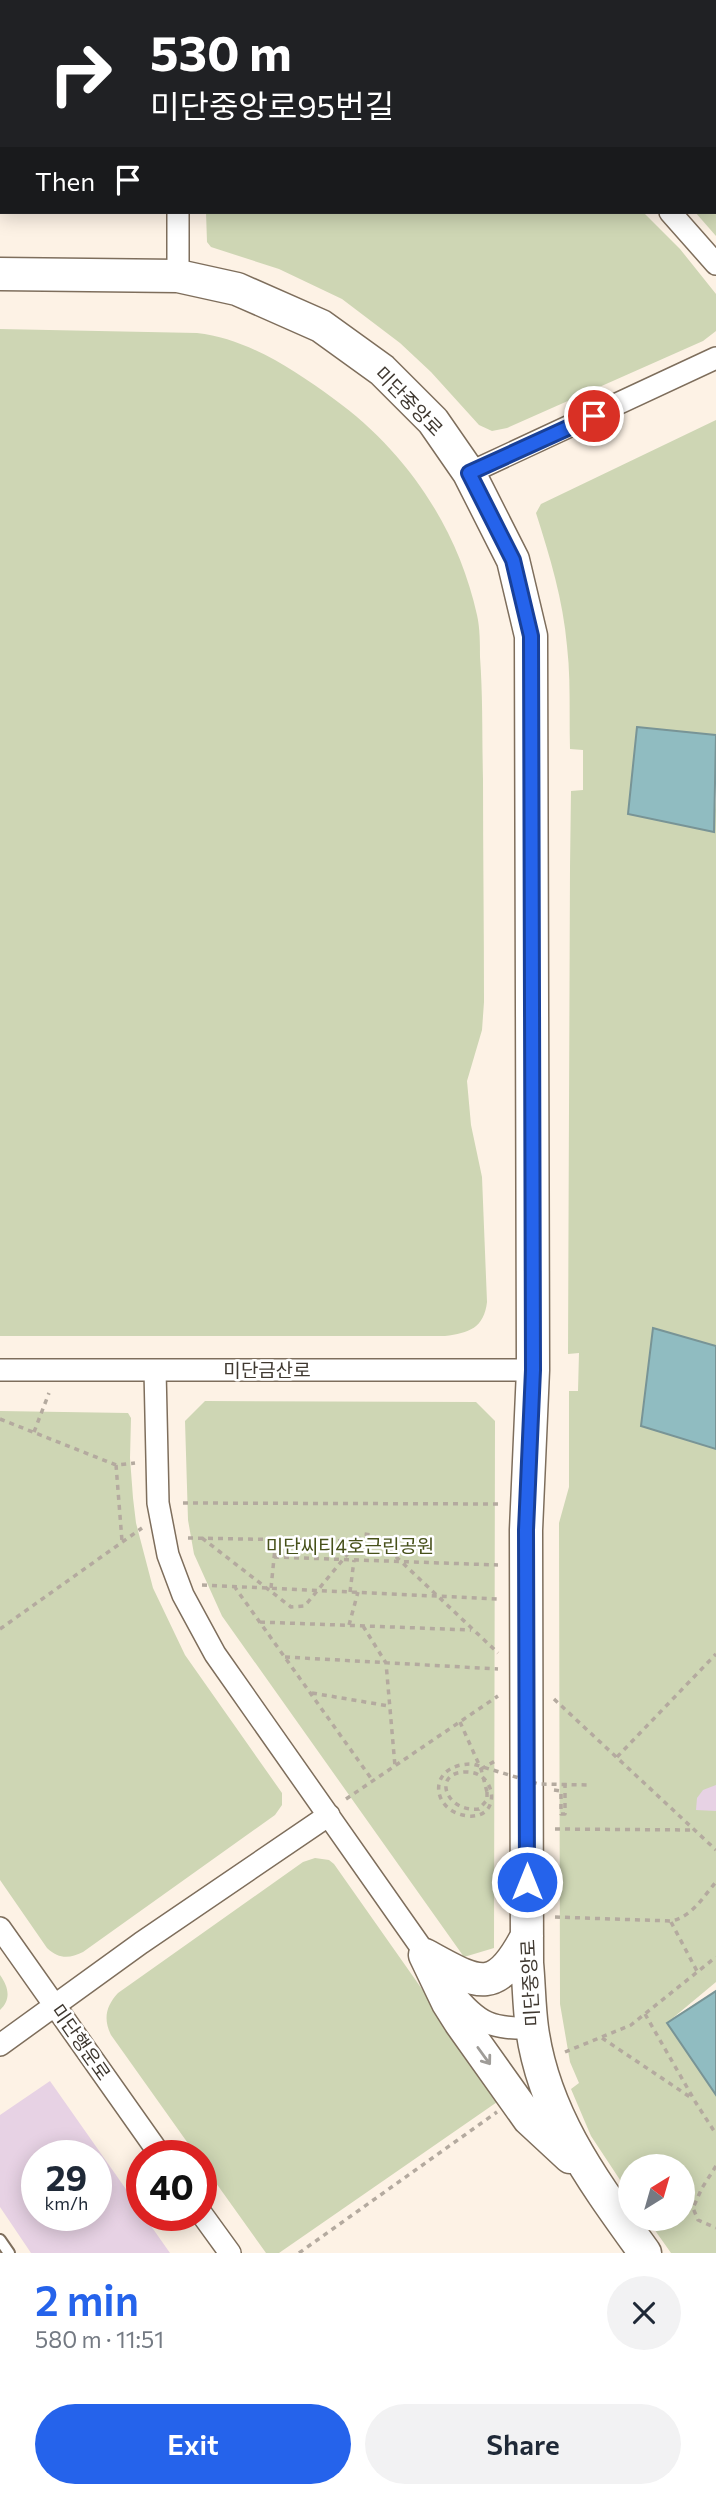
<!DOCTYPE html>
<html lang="en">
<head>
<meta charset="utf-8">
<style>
  body { margin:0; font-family:Commissioner,"Noto Sans KR",sans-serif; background:#f2f2f3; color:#1f2937; height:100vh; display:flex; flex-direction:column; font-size:26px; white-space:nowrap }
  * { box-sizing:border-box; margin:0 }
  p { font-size:23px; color:#747a83 }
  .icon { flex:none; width:38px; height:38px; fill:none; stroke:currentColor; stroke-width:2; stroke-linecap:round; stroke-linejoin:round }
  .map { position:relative; height:2253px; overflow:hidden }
  .panel { display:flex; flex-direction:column; background:#fff; flex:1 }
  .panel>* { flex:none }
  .hud { position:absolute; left:0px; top:0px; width:718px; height:214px; box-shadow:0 4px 18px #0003; background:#202124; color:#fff; overflow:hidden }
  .needle { width:46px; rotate:37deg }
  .fabs { position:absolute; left:618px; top:2154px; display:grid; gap:14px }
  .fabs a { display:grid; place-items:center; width:77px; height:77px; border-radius:50%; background:#fff; box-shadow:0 4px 18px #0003; font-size:35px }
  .speed { position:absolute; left:21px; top:2140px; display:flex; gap:14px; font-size:35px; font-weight:700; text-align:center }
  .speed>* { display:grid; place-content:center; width:91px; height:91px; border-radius:50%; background:#fff; box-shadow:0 4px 18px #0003; line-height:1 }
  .speed small { font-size:18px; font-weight:400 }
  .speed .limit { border:10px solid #d22; background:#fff; color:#111 }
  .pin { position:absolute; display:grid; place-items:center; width:60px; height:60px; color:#fff; margin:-30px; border:4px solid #fff; border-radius:50%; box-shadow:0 2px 7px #0007 }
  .me { position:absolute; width:77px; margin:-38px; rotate:0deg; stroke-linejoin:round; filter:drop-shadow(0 0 5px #0008) }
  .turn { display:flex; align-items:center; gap:24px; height:147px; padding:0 35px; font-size:32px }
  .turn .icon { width:91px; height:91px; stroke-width:2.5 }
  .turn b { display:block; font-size:49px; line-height:60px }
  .then { display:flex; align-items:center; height:66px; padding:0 35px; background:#0003; gap:14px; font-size:26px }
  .round { display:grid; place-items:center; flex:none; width:74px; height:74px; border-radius:37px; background:#f2f2f3 }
  .overview { display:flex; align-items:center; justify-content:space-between; height:119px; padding:0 35px }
  h1 { font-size:42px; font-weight:600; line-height:52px; color:#2563eb }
  .primary-button { display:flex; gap:14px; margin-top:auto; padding:14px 35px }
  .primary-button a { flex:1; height:80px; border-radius:42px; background:#2563eb; color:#fff; font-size:28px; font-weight:600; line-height:80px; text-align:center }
  .primary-button a+a { background:#f2f2f3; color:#1f2937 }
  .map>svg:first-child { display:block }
  .green { fill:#ced6b4 }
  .water { fill:#90bcc1; stroke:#789496; stroke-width:2 }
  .building { fill:#e7d2e4; fill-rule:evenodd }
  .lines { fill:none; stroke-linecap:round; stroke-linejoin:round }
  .lane-casing { stroke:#7e6e5c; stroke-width:14 }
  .street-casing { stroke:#7e6e5c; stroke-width:24 }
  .secondary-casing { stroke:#7e6e5c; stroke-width:35 }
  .path { stroke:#b4aa9f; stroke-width:3.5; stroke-dasharray:5 5; stroke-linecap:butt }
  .lane { stroke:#fff; stroke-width:10 }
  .street { stroke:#fff; stroke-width:21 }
  .secondary { stroke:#fff; stroke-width:32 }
  .path-bridge { stroke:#b4aa9f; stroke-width:3.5; stroke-dasharray:5 5; stroke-linecap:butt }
  .oneway { stroke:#9f9c98 }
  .route-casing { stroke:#184099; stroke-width:18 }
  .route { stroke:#2563eb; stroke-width:12 }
  .labels { text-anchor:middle; stroke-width:5; stroke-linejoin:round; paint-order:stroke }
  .street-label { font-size:19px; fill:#3f3830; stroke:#fff }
  .park-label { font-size:19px; fill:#47511a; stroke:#fff }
</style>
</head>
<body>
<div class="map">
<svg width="716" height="2253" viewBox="0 0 716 2253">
  <rect width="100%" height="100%" fill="#fdf2e5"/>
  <path class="green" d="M 0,0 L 158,0 L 2,2 L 2,23 Z
    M 364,0 L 716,0 L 716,236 L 695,212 L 716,212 L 716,2 Z
    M 206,212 L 643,212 L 680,249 L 716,294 L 716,331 L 703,341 L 507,428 L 492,431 L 479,425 L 431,372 L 400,343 L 342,299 L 279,269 L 211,247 L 207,242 Z
    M 0,329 L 197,333 C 248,339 293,369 334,399 C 406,451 458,528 477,615 C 480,628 480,644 480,657 C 483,698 482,739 483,779 C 483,854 484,928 484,1002 L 482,1030 L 467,1081 L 471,1125 L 482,1177 L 487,1302 C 484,1328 469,1333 445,1336 L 0,1336 Z
    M 716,420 L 716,735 L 638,727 L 713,832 L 716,799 L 716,1346 L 653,1328 L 642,1426 L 716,1449 L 716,1982 L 674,2017 L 716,1991 L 716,2253 L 671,2253 L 647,2219 L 682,2219 L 682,2166 L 630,2166 L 630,2195 L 591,2136 L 571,2089 L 579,2083 L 570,2062 L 560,2004 L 559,1523 L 569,1487 L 569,1391 L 578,1391 L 579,1353 L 568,1354 L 570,867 L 571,791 L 583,790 L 583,750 L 570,749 C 569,715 571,680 567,646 C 563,600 550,557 536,513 L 541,504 Z
    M 205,1401 L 476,1402 L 495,1421 L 494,1948 L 464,1957 L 222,1616 L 194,1554 L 188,1520 L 185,1421 Z
    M 0,1411 L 128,1413 L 131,1418 L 130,1458 L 133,1498 L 136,1523 L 153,1588 L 185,1655 L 282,1793 L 282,1805 L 275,1815 L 83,1952 C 69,1959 59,1959 47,1948 L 0,1880 Z
    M 315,1858 L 329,1860 L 334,1864 L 500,2100 L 279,2253 L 266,2253 L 201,2162 L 201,2156 L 197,2156 L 111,2035 C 103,2019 106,2006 118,1993 L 303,1862 Z
    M 0,1975 C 8,1986 12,1999 0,2010 Z"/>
  <path class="water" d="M 637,727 L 716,735 L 714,832 L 628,814 Z
    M 653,1328 L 716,1346 L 716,1449 L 641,1426 Z
    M 716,1991 L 716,2095 L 667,2023 Z"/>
  <path class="building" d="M 716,1785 L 716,1811 L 696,1810 L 697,1798 L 703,1790 Z
    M 50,2081 L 142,2212 L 142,2216 L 144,2216 L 170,2253 L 31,2253 L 0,2207 L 0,2115 ZM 37,2156 L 96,2156 L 96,2216 L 37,2216 Z"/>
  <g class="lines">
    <defs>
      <path id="lane" d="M 0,2240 L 9,2253"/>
      <path id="street" d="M 178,0 L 178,2
        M 298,0 L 305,2
        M 670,212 L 716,264
        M 178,276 L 178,212
        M 469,473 L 716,358
        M 0,1370 L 533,1370
        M 155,1370 L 158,1503 L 168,1555 L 183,1595 L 215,1654 L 432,1963
        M 0,1928 L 161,2156
        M 453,1992 C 479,2024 492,2029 532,2028
        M 0,2045 L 141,1943 L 329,1815
        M 201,2213 L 230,2253"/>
      <path id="secondary" d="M 0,274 L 178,276 L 237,289 L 321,326 L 382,370 L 433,421 L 469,473 L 513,560 L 531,636 L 533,1370 L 526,1530 L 527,1963 C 529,1984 529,2006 532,2028 C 544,2116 594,2182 645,2253
        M 425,1955 L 448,2003 L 460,2022 L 529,2119 L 570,2157
        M 425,1955 C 478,1984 495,1997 527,1936"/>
    </defs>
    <use href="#lane" class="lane-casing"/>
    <use href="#street" class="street-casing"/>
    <use href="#secondary" class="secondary-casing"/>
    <path class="path" d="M 0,1419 L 116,1465 L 135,1463
      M 34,1432 L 49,1393
      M 116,1465 L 122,1541
      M 183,1503 L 498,1504
      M 188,1538 L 357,1541
      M 202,1538 L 291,1607 L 304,1606 L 308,1602 L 364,1534 L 373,1535 L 498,1653
      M 274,1557 L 498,1565
      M 202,1585 L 498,1599
      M 234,1586 L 373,1781
      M 271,1588 L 276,1538
      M 350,1592 L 354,1560
      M 260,1622 L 471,1630
      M 349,1625 L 358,1592
      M 363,1626 L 386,1663 L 395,1766
      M 0,1629 L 142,1528
      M 285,1657 L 498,1669
      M 312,1693 L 389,1706
      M 554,1699 L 716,1850
      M 460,1722 L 481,1769 L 487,1792
      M 617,1757 L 716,1654
      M 481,1769 L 497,1760
      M 554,1790 L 561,1791 L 561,1814 L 565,1814 L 565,1781
      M 346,1799 L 498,1696
      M 555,1829 L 693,1830
      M 555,1917 L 671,1921 C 692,1917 703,1897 716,1882
      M 671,1922 L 698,1973
      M 645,2014 L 696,2103 L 716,2134
      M 602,2038 L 690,2097
      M 565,2052 L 631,2025 L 716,1957
      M 716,2166 L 702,2188 L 693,2208 L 698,2220 L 716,2228
      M 299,2253 L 497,2112"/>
    <use href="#lane" class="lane"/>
    <use href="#street" class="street"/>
    <use href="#secondary" class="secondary"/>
    <path class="path-bridge" d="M 487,1792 L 487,1800 L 479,1809 C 445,1813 431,1771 467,1772 C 497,1772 502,1819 468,1816 C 430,1812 426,1763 473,1764 L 539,1784 L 591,1785"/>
  </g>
  <defs><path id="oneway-shaft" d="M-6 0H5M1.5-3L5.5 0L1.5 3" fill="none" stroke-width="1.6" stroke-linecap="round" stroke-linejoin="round" transform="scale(1.75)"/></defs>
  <use class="oneway" href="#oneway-shaft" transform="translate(484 2056) rotate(54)"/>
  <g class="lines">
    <defs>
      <path id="route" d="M 527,1882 L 526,1530 L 533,1370 L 531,636 L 513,560 L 469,473 L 594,416"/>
    </defs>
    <use href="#route" class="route-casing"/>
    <use href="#route" class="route"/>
  </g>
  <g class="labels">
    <g class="street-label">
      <text transform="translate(409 401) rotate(46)" y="7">미단중앙로</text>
      <text x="267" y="1377">미단금산로</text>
      <text transform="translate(530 1983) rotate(-93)" y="7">미단중앙로</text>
      <text transform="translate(81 2042) rotate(55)" y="7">미단행운로</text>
    </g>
    <g class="park-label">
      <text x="350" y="1553">미단씨티4호근린공원</text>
    </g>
  </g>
</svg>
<div class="fabs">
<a><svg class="needle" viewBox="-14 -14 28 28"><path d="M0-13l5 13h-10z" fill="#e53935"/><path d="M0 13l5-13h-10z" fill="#747a83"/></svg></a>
</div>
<div class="speed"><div>29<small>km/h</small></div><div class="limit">40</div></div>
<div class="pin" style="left:594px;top:416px;background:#d93025"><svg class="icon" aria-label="arrive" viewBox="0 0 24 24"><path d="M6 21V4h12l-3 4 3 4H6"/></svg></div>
<svg class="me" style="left:527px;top:1882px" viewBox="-20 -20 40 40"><circle r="17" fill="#2563eb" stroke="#fff" stroke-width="3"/><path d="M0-11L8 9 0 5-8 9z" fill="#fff"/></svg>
<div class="hud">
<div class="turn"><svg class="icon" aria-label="right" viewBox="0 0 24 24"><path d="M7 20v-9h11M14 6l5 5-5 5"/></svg><div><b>530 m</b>미단중앙로95번길</div></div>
<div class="then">Then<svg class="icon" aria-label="arrive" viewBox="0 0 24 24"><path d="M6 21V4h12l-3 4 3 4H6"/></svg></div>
</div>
</div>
<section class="panel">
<div class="overview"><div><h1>2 min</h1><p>580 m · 11:51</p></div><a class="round"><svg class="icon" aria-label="close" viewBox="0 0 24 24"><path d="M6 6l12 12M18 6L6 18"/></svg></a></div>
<div class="primary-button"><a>Exit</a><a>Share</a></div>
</section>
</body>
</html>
